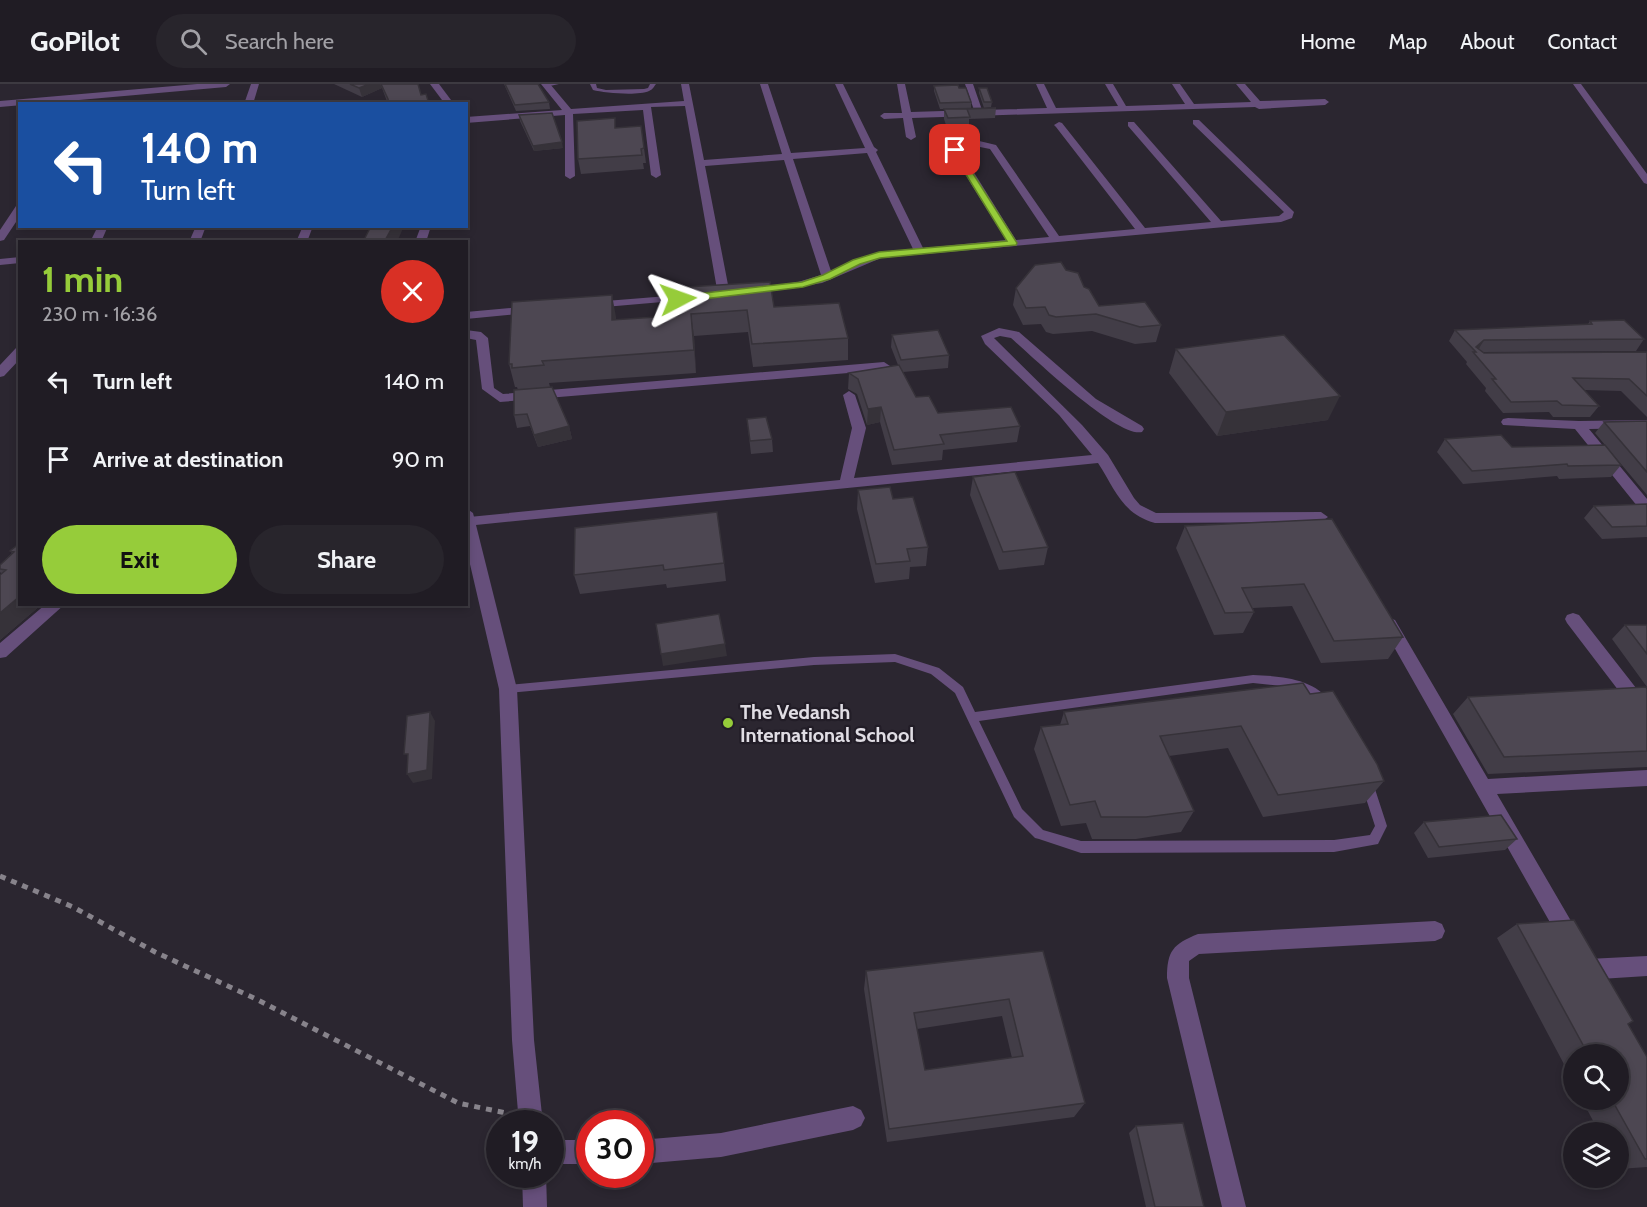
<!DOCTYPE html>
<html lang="en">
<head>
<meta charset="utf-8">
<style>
  body { margin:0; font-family:Cabin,sans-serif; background:#28252c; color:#f1f3f6; height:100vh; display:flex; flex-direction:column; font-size:22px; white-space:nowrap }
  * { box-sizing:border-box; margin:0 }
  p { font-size:20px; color:#a2a1a6 }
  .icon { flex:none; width:33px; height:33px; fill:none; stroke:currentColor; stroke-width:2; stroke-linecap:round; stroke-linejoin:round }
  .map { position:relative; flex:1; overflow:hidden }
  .sheet { position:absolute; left:18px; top:156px; width:450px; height:366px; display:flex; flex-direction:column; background:#201c24; border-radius:0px; box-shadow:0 3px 9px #0003,0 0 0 2px #3d3a41 }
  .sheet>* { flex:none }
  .guide { position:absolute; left:18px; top:18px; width:450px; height:126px; border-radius:0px; box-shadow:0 3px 9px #0003,0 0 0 2px #3d3a41; background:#1a4fa0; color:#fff; overflow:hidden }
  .tools { position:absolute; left:1563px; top:960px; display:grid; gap:12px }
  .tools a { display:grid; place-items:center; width:66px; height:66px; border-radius:50%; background:#201c24; box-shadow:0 3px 9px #0003,0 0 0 2px #3d3a41; font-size:30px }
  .speed { position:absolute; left:486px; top:1026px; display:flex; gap:12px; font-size:30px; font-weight:700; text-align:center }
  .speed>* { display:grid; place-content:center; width:78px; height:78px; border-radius:50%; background:#201c24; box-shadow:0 3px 9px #0003,0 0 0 2px #3d3a41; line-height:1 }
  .speed small { font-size:15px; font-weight:400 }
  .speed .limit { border:9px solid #d22; background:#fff; color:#111 }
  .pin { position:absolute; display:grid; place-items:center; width:51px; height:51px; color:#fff; margin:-26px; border-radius:12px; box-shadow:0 3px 9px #0006 }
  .me { position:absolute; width:66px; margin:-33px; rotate:86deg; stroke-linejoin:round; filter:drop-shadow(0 0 4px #0008) }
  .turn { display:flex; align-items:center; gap:21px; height:126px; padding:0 24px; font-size:27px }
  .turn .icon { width:78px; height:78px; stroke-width:2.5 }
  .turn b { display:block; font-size:42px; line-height:51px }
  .round { display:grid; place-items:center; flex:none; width:63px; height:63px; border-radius:32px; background:#28252c }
  .headline { display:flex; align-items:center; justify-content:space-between; height:102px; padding:0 24px }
  h1 { font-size:36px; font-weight:800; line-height:45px; color:#96cc3a }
  .action { display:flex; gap:12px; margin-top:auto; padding:12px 24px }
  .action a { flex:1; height:69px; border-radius:36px; background:#96cc3a; color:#111; font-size:24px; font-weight:800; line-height:69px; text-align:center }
  .action a+a { background:#28252c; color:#f1f3f6 }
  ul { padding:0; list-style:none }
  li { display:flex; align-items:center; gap:18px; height:78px; padding:0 24px }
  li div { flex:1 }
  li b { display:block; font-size:22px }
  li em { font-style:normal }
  header { display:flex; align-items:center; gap:36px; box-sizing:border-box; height:84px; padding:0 30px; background:#201c24; border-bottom:2px solid #3d3a41 }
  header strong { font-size:28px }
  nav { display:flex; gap:33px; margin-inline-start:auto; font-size:21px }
  .search { width:420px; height:54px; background:#28252c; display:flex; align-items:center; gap:15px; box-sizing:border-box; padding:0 21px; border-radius:33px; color:#a2a1a6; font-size:22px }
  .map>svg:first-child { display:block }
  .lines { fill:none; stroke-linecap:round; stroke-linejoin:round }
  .path { stroke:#87838b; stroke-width:5; stroke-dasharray:6 6; stroke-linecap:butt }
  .service { fill:#664f7b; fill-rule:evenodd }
  .minor { fill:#664f7b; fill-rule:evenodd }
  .tertiary { fill:#664f7b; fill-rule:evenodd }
  .wall { fill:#423d47; fill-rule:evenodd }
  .shaded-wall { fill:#363239 }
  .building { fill:#4d4752; stroke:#363239; stroke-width:1.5; fill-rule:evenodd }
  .route { fill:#96cc3a; stroke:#628526; stroke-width:1.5 }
  .poi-dot { fill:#96cc3a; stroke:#221d27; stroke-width:2 }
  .labels { text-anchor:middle; stroke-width:4.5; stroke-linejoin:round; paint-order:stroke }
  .poi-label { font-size:20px; font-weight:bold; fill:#e0dde4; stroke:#221d27; text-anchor:start }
</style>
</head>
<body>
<header>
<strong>GoPilot</strong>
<div class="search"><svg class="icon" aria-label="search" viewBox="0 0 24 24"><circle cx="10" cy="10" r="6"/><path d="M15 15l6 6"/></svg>Search here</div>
<nav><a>Home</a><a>Map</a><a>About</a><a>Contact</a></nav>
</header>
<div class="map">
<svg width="1647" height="1123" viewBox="0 0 1647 1123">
  <rect width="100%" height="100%" fill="#2b2630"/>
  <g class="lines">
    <path class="path" d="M 0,792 L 73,823 L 155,868 L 258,916 L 458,1019 L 506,1029"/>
    <path class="service" d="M 543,0 L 559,0 L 545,3 Z
      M 590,0 L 596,0 L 597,4 L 606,6 L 644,5 L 648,4 L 650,0 L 656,0 C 653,4 653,5 649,7 C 638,12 604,9 593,6 Z
      M 895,570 L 939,584 L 963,603 L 975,628 L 1253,591 C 1279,592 1315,594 1331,619 L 1329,622 L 1325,623 L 1297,605 L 1283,602 L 1253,599 L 979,637 L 1022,725 L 1043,746 L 1081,757 L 1334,756 L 1370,751 L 1375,742 L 1361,699 L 1363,695 L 1367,694 L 1371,695 L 1373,699 L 1387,742 L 1378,760 L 1334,768 L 1081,769 L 1039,755 L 1035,754 L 1014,733 L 955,609 L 931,590 L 895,578 L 814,581 L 508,609 L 504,608 L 503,605 L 504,602 L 508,601 L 814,573 Z"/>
    <path class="minor" d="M 197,0 L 230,0 L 226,3 L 0,23 L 0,17 Z
      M 251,0 L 259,0 L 253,20 L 244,20 Z
      M 541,0 L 550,0 L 571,25 L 684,17 L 681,0 L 689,0 L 704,76 L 782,70 L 760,0 L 768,0 L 791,69 L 865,64 L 835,0 L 843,0 L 874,63 L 878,66 L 876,68 L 923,164 L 1006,156 L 950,66 L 953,60 L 975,56 L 996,61 L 1059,152 L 1135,145 L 1056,43 L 1054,41 L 1059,38 L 1062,39 L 1145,144 L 1211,138 L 1128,42 L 1128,38 L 1134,38 L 1221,137 L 1279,132 L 1284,128 L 1193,40 L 1193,36 L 1199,36 L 1294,128 L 1292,134 L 1281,138 L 881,174 L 822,199 L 748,211 L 744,210 L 744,206 L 798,198 L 821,191 L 784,76 L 705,82 L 730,211 L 724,214 L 718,211 L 685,22 L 651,23 L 661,91 L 656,94 L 651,91 L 643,26 L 573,30 L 575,92 L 570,95 L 565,92 L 565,31 L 466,39 L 466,33 L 562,26 ZM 975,62 L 990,65 L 1049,153 L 1016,156 L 960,66 L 962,63 ZM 867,69 L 913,165 L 875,169 L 831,187 L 793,75 Z
      M 897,0 L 905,0 L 911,28 L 974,26 L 965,0 L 973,0 L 982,26 L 1047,24 L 1036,0 L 1044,0 L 1056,24 L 1118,22 L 1105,0 L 1113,0 L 1126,22 L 1185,20 L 1172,0 L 1180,0 L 1194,20 L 1251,18 L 1236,0 L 1245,0 L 1260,17 L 1325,15 L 1329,18 L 1325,21 L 1259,25 L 1255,23 L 912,34 L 916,53 L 911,56 L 906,53 L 903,34 L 884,35 L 880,32 L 884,29 L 902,29 Z
      M 1573,0 L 1581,0 L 1647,90 L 1647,100 L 1644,99 Z
      M 20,121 L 20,132 L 4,156 L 0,157 L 0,146 L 16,122 Z
      M 98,142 L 108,142 L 101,158 L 90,158 Z
      M 196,142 L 206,142 L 200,158 L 189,158 Z
      M 303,142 L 313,142 L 307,158 L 296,158 Z
      M 20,173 L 20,179 L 0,181 L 0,175 Z
      M 693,210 L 697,211 L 697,215 L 593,224 L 587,221 L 593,218 Z
      M 534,222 L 540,226 L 538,228 L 466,235 L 466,228 Z
      M 999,244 L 1019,248 L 1096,315 L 1142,342 L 1144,345 L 1142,348 C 1117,354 1032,272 1011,254 L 1000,252 L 994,254 L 1082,341 L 1108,371 L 1134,414 L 1140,421 L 1156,429 L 1321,428 L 1328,433 L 1321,438 L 1155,439 C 1122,430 1115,405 1098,379 L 466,442 L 466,434 L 469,433 L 840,396 L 852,344 L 843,311 L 849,307 L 855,311 L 866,344 L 854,394 L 1092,371 L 1059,331 L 985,260 L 981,252 Z
      M 466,246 L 481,248 L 488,254 L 494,304 L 503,310 L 884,278 L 890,282 L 884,286 L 500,318 L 482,305 L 476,256 L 466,254 Z
      M 20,263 L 20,275 L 4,292 L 0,293 L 0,281 L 16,264 Z
      M 1508,334 L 1579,337 L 1647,336 L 1647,344 L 1589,345 L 1647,415 L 1647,430 L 1642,428 L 1575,345 L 1503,341 L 1501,338 L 1503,335 Z
      M 46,520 L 65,520 L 6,573 L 0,574 L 0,559 Z
      M 1573,529 L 1579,531 L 1647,618 L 1647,638 L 1641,636 L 1567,539 L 1565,535 L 1567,531 Z
      M 1389,534 L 1395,536 L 1488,695 L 1647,686 L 1647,702 L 1497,710 L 1578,849 L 1581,856 L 1578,863 L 1571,866 L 1564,863 L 1381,540 L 1383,536 Z
      M 1435,837 L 1442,840 L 1445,847 L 1442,854 L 1435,857 L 1199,870 L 1189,877 L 1189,894 L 1246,1123 L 1222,1123 L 1167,894 C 1167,867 1173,860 1198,850 Z
      M 1647,872 L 1647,892 L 1600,895 L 1599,898 L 1591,901 L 1583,898 L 1577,885 L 1581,878 L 1588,875 Z
      M 853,1022 L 861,1026 L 865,1034 L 861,1042 L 853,1046 L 721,1073 L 640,1080 L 640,1056 L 721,1049 Z
      M 550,1056 L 590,1056 L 590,1080 L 550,1080 Z"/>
    <path class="tertiary" d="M 430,0 L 439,0 L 454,20 L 445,20 Z
      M 421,142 L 431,142 L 426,158 L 415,158 Z
      M 466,424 L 473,429 L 517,605 L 534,956 L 543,1040 L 519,1040 L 512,956 L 499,605 L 466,463 Z
      M 522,1090 L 546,1090 L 547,1123 L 523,1123 Z"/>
  </g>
  <path class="wall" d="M 334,0 L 418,0 L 388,20 L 382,4 L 362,13 Z
    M 504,0 L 538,0 L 549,18 L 550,25 L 516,27 Z
    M 934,2 L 959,4 L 971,18 L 971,24 L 996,24 L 995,34 L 969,35 L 969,44 L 947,44 L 944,35 L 944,25 L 940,25 L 934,7 Z
    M 979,4 L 992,18 L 991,23 L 984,24 L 979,9 Z
    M 519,31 L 563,64 L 534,67 L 520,37 Z
    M 641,42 L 646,79 L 643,79 L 644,85 L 581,90 L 578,75 L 616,44 Z
    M 1084,203 L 1099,222 L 1161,241 L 1156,258 L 1135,260 L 1092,247 L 1053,250 L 1046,248 L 1041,240 L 1023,241 L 1013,221 L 1016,204 Z
    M 670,204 L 774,223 L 848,254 L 848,276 L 753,283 L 748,248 L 694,252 L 696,289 L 549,299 L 550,303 L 569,342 L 572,355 L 538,363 L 530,342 L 517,344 L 514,331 L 518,306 L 517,303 L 515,303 L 509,280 L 616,233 L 616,236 L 671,232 Z
    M 1590,237 L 1644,255 L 1636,267 L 1482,268 L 1484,269 L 1647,268 L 1647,333 L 1621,307 L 1584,306 L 1599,322 L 1590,333 L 1553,333 L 1549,328 L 1503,329 L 1485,307 L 1486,304 L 1466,280 L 1467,278 L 1449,257 L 1455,246 L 1588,240 Z
    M 892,251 L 949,271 L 948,284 L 903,288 L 916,313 L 938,329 L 1020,342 L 1017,358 L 943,366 L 942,376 L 892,381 L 880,338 L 867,341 L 857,310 L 848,305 L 849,289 L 898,281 L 891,263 Z
    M 1176,265 L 1328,336 L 1217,352 L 1169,289 Z
    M 747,335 L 772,355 L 773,368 L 751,370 Z
    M 1647,337 L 1647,411 L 1595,349 L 1604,338 Z
    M 1445,355 L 1512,363 L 1621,381 L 1611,393 L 1559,395 L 1557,392 L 1463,400 L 1437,368 Z
    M 973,393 L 1048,463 L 1044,481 L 999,486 L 970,411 Z
    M 858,406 L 893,415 L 928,463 L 926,482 L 910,483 L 909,495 L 875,499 L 857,425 Z
    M 1647,420 L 1647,453 L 1602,455 L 1584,434 L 1594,422 Z
    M 1332,435 L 1403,553 L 1388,575 L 1321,579 L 1292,522 L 1253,524 L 1254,528 L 1243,549 L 1214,551 L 1176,464 L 1185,442 Z
    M 575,444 L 724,479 L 726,497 L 667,504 L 666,500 L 580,510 L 574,491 Z
    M 20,459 L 20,520 L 42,520 L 0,556 L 0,491 L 2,490 L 0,488 L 0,481 L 12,469 L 10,467 Z
    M 1625,541 L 1647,541 L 1647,603 L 1612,555 Z
    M 1647,605 L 1647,683 L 1488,690 L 1453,630 L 1468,613 Z
    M 1310,610 L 1384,697 L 1365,719 L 1263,733 L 1228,664 L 1169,672 L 1194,727 L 1181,748 L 1136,755 L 1092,755 L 1086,739 L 1061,742 L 1034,665 L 1041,643 L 1060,641 L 1064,628 Z
    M 1424,738 L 1517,755 L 1505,766 L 1428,774 L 1414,749 Z
    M 1517,840 L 1628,940 L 1647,973 L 1647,1083 L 1619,1085 L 1618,1048 L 1599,1048 L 1582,1016 L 1618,1016 L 1618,970 L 1574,970 L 1574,999 L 1497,854 Z
    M 1043,867 L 1085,1019 L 1074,1033 L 887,1058 L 864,905 L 866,887 ZM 1002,932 L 1012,974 L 925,986 L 917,945 Z
    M 1136,1042 L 1204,1123 L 1146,1123 L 1129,1049 Z"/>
  <path class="shaded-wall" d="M 369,0 L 380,0 L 382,4 L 362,13 L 359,4 Z
    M 562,58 L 563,64 L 534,67 L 533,62 Z
    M 393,142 L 404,142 L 397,158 L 384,158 Z
    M 612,211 L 616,233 L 616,258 L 612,236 Z
    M 691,230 L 694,252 L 696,289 L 694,266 Z
    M 1484,256 L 1477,268 L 1476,263 Z
    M 1340,312 L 1328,336 L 1217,352 L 1226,328 Z
    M 881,323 L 880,338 L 867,341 L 868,325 Z
    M 569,342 L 572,355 L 538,363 L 534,351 Z
    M 20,512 L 20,520 L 42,520 L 0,556 L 0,529 Z
    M 725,560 L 727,572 L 663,582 L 661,570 Z
    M 430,628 L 435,637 L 432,695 L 413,699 L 407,690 Z"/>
  <path class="building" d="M 350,0 L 369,0 L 359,4 Z
    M 381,0 L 418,0 L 421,11 L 426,10 L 429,20 L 389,20 L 388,15 Z
    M 505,0 L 538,0 L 549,18 L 515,21 Z
    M 958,1 L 959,4 L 966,4 L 971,18 L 940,19 L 934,2 Z
    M 979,4 L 987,4 L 992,18 L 984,18 Z
    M 996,24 L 967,25 L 970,33 L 948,34 L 944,25 Z
    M 552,29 L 562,58 L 533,62 L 519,31 Z
    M 615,34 L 615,44 L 641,42 L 644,64 L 641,65 L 642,71 L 578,75 L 577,37 Z
    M 371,142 L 393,142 L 384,158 L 363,158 Z
    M 1061,178 L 1066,186 L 1078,189 L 1084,203 L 1089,205 L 1099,222 L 1145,218 L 1161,241 L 1140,243 L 1096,230 L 1056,233 L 1049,231 L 1045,223 L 1026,224 L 1016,204 L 1035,181 Z
    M 770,198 L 774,223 L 839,219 L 848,254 L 752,260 L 747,226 L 691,230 L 694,266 L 542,277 L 544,281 L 512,284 L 512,280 L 509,280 L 512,218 L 612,211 L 612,236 L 671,232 L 670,204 Z
    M 1624,236 L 1644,255 L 1484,256 L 1476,263 L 1484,269 L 1647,268 L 1647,312 L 1629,295 L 1573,294 L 1599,322 L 1562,321 L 1557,317 L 1511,318 L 1492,295 L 1496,295 L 1473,268 L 1476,268 L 1455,246 L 1592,240 L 1590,237 Z
    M 938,246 L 949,271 L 901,276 L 892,251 Z
    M 1284,251 L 1340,312 L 1226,328 L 1176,265 Z
    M 899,281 L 916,313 L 929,312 L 938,329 L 1011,323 L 1020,342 L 940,351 L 944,360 L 894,366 L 881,323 L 868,325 L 858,295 L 849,289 Z
    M 552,303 L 569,342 L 534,351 L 527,330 L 514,331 L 514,306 Z
    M 766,333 L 772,355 L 750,357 L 747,335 Z
    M 1647,337 L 1647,388 L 1604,338 Z
    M 1501,351 L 1512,363 L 1605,361 L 1621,381 L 1568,382 L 1567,380 L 1472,387 L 1445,355 Z
    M 1015,388 L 1048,463 L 1003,468 L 973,393 Z
    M 890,403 L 893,415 L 913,413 L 928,463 L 907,465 L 910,477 L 876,480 L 858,406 Z
    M 1647,420 L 1647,442 L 1612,443 L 1594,422 Z
    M 717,428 L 724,479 L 664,486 L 663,481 L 574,491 L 575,444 Z
    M 1332,435 L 1403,553 L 1334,557 L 1304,500 L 1242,504 L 1254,528 L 1225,529 L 1185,442 Z
    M 20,459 L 20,512 L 0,529 L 0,491 L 6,486 L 0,485 L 0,481 L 14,468 L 10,467 Z
    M 719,530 L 725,560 L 661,570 L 656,540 Z
    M 1625,541 L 1647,541 L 1647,570 Z
    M 1303,599 L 1310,610 L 1333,607 L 1377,680 L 1384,697 L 1278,711 L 1241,642 L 1160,652 L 1194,727 L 1146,733 L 1101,733 L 1095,717 L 1070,721 L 1041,643 L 1068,640 L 1064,628 Z
    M 1646,603 L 1647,605 L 1647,667 L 1504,673 L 1468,613 Z
    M 430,628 L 427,686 L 407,690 L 408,670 L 404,670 L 407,632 Z
    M 1501,731 L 1517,755 L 1439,763 L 1424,738 Z
    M 1574,836 L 1633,937 L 1628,940 L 1647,973 L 1647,1075 L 1645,1075 L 1612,1016 L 1618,1016 L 1618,970 L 1588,970 L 1517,840 Z
    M 1043,867 L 1085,1019 L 889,1045 L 866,887 ZM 1009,915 L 1023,972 L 925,986 L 914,929 Z
    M 1183,1039 L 1204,1123 L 1155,1123 L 1136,1042 Z"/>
  <path class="route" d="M 955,64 L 958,66 L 1017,159 L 1016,161 L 880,174 L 860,180 L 830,195 L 803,203 L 678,218 L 673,215 L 678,212 L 802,198 L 823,191 L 853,176 L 879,168 L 1007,157 L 951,66 Z"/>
  <circle class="poi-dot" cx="728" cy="639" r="6"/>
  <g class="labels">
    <g class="poi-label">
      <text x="740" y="635">The Vedansh<tspan x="740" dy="23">International School</tspan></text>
    </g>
  </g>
</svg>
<div class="tools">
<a><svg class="icon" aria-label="search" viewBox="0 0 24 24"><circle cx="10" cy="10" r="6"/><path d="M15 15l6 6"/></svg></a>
<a><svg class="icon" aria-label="layers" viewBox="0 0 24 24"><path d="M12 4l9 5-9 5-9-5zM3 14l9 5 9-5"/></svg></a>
</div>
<div class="speed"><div>19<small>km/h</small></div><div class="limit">30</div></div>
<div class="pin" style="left:955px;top:66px;background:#d93025"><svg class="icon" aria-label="arrive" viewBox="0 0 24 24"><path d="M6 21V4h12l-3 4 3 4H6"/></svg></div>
<svg class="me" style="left:678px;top:215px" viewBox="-20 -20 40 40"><path d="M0-17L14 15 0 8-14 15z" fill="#96cc3a" stroke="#fff" stroke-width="4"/></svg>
<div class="guide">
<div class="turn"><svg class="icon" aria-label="left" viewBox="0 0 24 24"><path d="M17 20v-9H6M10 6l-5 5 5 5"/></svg><div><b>140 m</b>Turn left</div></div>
</div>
<section class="sheet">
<div class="headline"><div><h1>1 min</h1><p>230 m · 16:36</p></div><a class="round" style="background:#d93025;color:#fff"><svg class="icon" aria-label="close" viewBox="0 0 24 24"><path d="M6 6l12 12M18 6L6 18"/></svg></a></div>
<ul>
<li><svg class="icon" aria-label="left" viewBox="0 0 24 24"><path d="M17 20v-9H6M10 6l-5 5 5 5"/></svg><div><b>Turn left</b></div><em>140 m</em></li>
<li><svg class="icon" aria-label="arrive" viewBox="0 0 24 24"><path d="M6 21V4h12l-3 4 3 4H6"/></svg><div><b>Arrive at destination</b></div><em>90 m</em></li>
</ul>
<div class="action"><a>Exit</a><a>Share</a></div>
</section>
</div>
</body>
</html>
